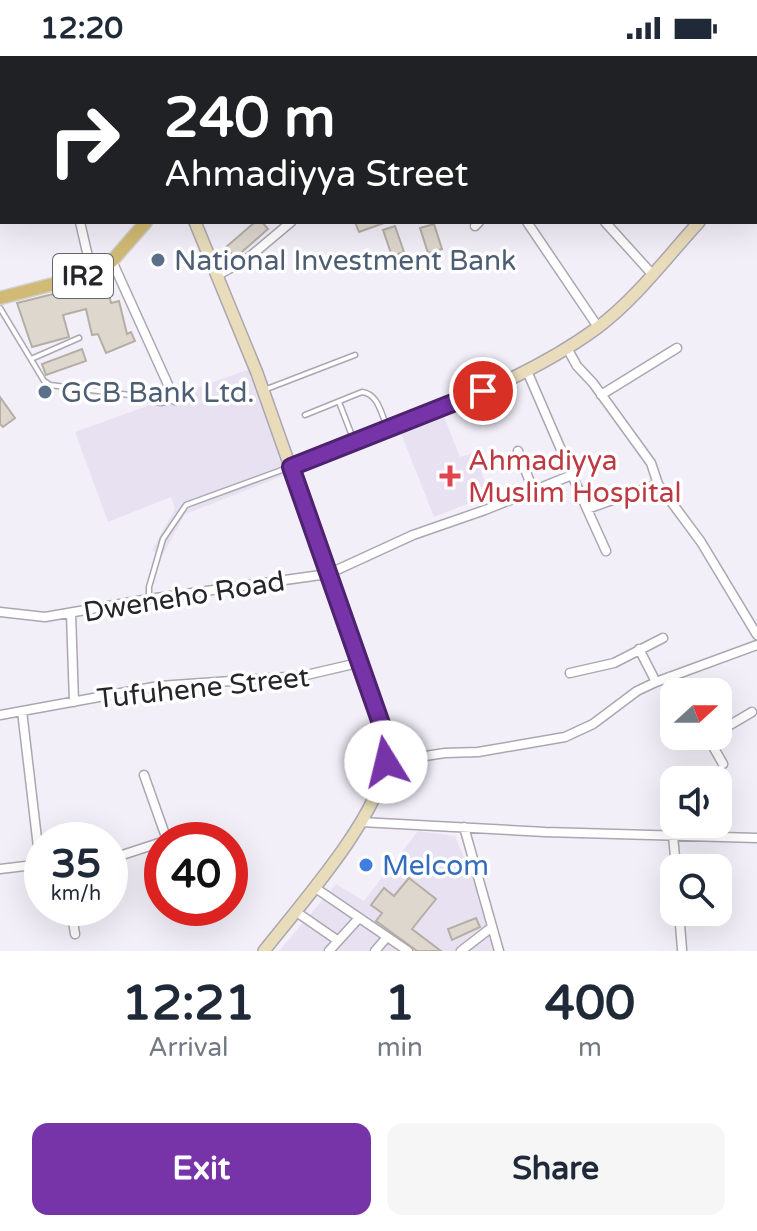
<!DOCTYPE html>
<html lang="en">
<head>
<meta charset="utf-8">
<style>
  body { margin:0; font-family:"Varela Round",sans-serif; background:#f6f6f7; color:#1f2937; height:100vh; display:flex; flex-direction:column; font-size:30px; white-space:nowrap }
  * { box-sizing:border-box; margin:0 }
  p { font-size:26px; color:#747a83 }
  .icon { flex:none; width:44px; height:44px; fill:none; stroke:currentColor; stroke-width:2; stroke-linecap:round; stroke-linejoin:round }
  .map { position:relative; height:895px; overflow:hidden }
  .sheet { display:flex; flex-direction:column; background:#fff; flex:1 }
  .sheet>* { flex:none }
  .top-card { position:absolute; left:0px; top:0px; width:758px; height:168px; box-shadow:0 8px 32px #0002; background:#202124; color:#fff; overflow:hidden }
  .needle { width:52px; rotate:69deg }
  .controls { position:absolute; left:660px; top:622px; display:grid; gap:16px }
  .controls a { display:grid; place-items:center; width:72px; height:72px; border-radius:16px; background:#fff; box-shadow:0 8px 32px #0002; font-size:40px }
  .speed { position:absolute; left:24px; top:766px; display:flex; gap:16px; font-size:40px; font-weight:700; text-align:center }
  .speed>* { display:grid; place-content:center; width:104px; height:104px; border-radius:50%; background:#fff; box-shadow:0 8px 32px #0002; line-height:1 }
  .speed small { font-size:20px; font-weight:400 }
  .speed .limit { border:12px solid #d22; background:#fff; color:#111 }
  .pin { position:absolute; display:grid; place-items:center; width:68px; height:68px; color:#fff; margin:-34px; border:4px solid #fff; border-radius:50%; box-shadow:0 2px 8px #0007 }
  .me { position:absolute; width:88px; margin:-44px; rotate:351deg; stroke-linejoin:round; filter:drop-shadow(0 0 6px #0008) }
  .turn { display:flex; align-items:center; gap:28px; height:168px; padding:0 32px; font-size:36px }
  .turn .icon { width:104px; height:104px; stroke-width:2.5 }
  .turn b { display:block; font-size:56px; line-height:68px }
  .eta { display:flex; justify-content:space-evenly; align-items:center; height:136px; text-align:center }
  .eta b { font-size:48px; font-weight:700; line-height:56px }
  .cta { display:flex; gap:16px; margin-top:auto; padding:16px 32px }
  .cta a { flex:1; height:92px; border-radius:16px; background:#7734a9; color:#fff; font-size:32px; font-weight:700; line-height:92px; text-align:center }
  .cta a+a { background:#f6f6f7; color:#1f2937 }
  .status { display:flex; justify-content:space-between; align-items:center; height:56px; padding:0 40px; background:#fff; direction:ltr }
  .status svg { height:22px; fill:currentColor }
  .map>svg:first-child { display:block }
  .built { fill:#e8e1f2 }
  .building { fill:#ded7ce; stroke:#b5aea5; stroke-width:2 }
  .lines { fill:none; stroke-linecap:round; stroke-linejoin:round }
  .lane-casing { stroke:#aba7b1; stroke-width:7 }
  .street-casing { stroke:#aba7b1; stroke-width:11 }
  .secondary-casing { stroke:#aba7b1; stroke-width:14 }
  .primary-casing { stroke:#cfcfd0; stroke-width:15 }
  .lane { stroke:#fff; stroke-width:4 }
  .street { stroke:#fff; stroke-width:8 }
  .secondary { stroke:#e8dcba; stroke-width:11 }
  .primary { stroke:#d1ba75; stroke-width:12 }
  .route-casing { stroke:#4d226e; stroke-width:20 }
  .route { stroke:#7734a9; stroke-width:14 }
  .service-dot { fill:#5c6f8a; stroke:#fff; stroke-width:3 }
  .health-dot { fill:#e0444e; stroke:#fff; stroke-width:3 }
  .shop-dot { fill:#3f7fe0; stroke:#fff; stroke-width:3 }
  .labels { text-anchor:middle; stroke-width:7; stroke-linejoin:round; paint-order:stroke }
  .shield { fill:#fff; stroke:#676669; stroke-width:2 }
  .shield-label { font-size:26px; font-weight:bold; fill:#262529 }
  .service-label { font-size:28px; fill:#4e5e75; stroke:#fff; text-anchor:start }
  .health-label { font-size:28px; fill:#be3a42; stroke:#fff; text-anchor:start }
  .street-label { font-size:28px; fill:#262529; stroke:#fff }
  .shop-label { font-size:28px; fill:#366cbe; stroke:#fff; text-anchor:start }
</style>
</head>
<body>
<div class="status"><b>12:20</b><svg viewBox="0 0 49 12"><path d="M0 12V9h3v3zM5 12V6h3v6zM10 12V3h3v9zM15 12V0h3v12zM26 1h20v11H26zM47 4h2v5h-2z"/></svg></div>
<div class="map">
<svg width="757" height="895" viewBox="0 0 757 895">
  <rect width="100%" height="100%" fill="#f3eff9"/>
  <path class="built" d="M 258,310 L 296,415 L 185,458 L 162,500 L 152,494 L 175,453 L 171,441 L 108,466 L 75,376 Z
    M 443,358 L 460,401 L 474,397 L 490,439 L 434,461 L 400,375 Z
    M 418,775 L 455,780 L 487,856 L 495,895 L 279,895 L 336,828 L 364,845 Z"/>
  <path class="building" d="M 255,166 L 262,166 L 268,173 L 235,202 L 226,191 Z
    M 355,166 L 383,166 L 384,167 L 359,176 Z
    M 434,168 L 442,193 L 428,197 L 420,172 Z
    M 395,170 L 404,196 L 392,200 L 383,174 Z
    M 106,225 L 111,247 L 119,245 L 127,278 L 131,276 L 135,285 L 106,297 L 98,278 L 92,279 L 86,253 L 63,259 L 69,281 L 32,291 L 17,247 Z
    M 82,293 L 86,305 L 46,319 L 42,308 Z
    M 0,341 L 15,362 L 3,371 L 0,368 Z
    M 409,822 L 436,843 L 412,873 L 441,895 L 417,895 L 376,865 L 382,857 L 371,849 L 384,832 L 394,840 Z
    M 476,862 L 480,871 L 452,884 L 448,873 Z"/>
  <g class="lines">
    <defs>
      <path id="lane" d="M 0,252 L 44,325 L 50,329 L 130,339 L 161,347 L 173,344
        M 31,303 L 79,282
        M 264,334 L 355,299
        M 339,346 L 354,385
        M 305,359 L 362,336 C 378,338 381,357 387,371
        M 149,543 L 149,531 L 163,483 L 186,449 L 290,411"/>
      <path id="street" d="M 19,0 L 20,2
        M 477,0 L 478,2
        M 553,0 L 555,2
        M 331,2 L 333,0
        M 462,2 L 464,0
        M 612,2 L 614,0
        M 756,28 L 757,29
        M 0,76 L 2,75
        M 80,166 L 92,218
        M 527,166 L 598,271
        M 605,166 L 652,218
        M 475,170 L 479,166
        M 112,205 L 175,344
        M 218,219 L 247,203 L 291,166
        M 567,292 L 577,310 L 593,327 L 651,407 L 658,428 L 701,486 L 757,579
        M 527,315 L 572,419
        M 601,339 L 677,292
        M 518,395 L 533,434
        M 587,453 L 606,495
        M 0,556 L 45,561 L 149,543 L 328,518 L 413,479 L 485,454 L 572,419 L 587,453 L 658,428
        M 71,558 L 74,646
        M 639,593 L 656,626
        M 570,617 L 614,607 L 663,582
        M 669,621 L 679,636
        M 22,655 L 40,808
        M 0,659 L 159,630 L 302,620 L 358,607
        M 718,676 L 752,656
        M 707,680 L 723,708
        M 386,706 L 445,697 L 478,696 L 565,681 L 593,668 L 637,635 L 656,626 L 757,589
        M 144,719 L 167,784 L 195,777
        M 361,766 L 545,776 L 757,782
        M 464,771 L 499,895
        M 673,779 L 676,812
        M 110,803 L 162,786
        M 0,813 L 42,808
        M 314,831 L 408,895
        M 71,852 L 75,878
        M 295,855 L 337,884
        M 679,856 L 682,893
        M 329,895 L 359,862
        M 375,895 L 387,881
        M 461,895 L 492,871"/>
      <path id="secondary" d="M 756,74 L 757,72
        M 195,166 L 257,317 L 384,676 C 385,686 388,697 386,707 C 377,763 300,849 264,895
        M 291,411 C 391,371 511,335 597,272 C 636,243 667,201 699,166"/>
      <path id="primary" d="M 218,2 L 219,0
        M 0,242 L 92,218 L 112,205 L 146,166"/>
    </defs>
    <use href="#lane" class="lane-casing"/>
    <use href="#street" class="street-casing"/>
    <use href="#secondary" class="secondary-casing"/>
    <use href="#primary" class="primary-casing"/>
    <use href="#lane" class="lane"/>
    <use href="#street" class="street"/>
    <use href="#secondary" class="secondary"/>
    <use href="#primary" class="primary"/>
  </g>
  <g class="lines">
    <defs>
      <path id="route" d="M 386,706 L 384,676 L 291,411 L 483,335"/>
    </defs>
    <use href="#route" class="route-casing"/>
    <use href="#route" class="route"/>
  </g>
  <g class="service-dot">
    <circle cx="158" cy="204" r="8"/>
    <circle cx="45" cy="336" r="8"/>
  </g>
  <path class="health-dot" d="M446 408h8v8h8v8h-8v8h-8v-8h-8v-8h8z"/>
  <circle class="shop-dot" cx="366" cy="809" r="8"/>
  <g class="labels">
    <rect class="shield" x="53" y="198" width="60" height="44" rx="6"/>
    <g class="shield-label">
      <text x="83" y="229">IR2</text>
    </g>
    <g class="service-label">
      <text x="174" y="214">National Investment Bank</text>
      <text x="61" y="346">GCB Bank Ltd.</text>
    </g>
    <g class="health-label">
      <text x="468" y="414">Ahmadiyya<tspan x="468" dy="32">Muslim Hospital</tspan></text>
    </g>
    <g class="street-label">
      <text transform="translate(184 540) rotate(-9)" y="10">Dweneho Road</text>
      <text transform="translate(203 631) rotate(-6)" y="10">Tufuhene Street</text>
    </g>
    <g class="shop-label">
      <text x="382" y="819">Melcom</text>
    </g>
  </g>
</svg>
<div class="controls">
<a><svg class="needle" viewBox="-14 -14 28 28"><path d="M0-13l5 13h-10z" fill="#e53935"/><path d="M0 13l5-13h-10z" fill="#747a83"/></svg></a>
<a><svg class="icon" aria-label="sound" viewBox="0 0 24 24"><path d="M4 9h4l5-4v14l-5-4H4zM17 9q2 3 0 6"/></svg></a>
<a><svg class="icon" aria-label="search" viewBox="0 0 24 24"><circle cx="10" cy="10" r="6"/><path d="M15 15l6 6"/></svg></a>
</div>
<div class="speed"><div>35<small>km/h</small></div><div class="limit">40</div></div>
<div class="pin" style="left:483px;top:335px;background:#d93025"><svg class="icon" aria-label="arrive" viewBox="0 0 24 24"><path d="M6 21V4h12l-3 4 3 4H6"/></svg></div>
<svg class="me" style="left:386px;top:706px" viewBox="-20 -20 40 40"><circle r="19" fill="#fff"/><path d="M0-13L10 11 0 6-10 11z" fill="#7734a9"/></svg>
<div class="top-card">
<div class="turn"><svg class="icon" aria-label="right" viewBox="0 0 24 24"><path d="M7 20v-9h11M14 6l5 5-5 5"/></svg><div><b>240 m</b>Ahmadiyya Street</div></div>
</div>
</div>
<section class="sheet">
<div class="eta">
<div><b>12:21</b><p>Arrival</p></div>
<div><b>1</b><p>min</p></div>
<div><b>400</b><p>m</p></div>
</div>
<div class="cta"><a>Exit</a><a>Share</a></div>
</section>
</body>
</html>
